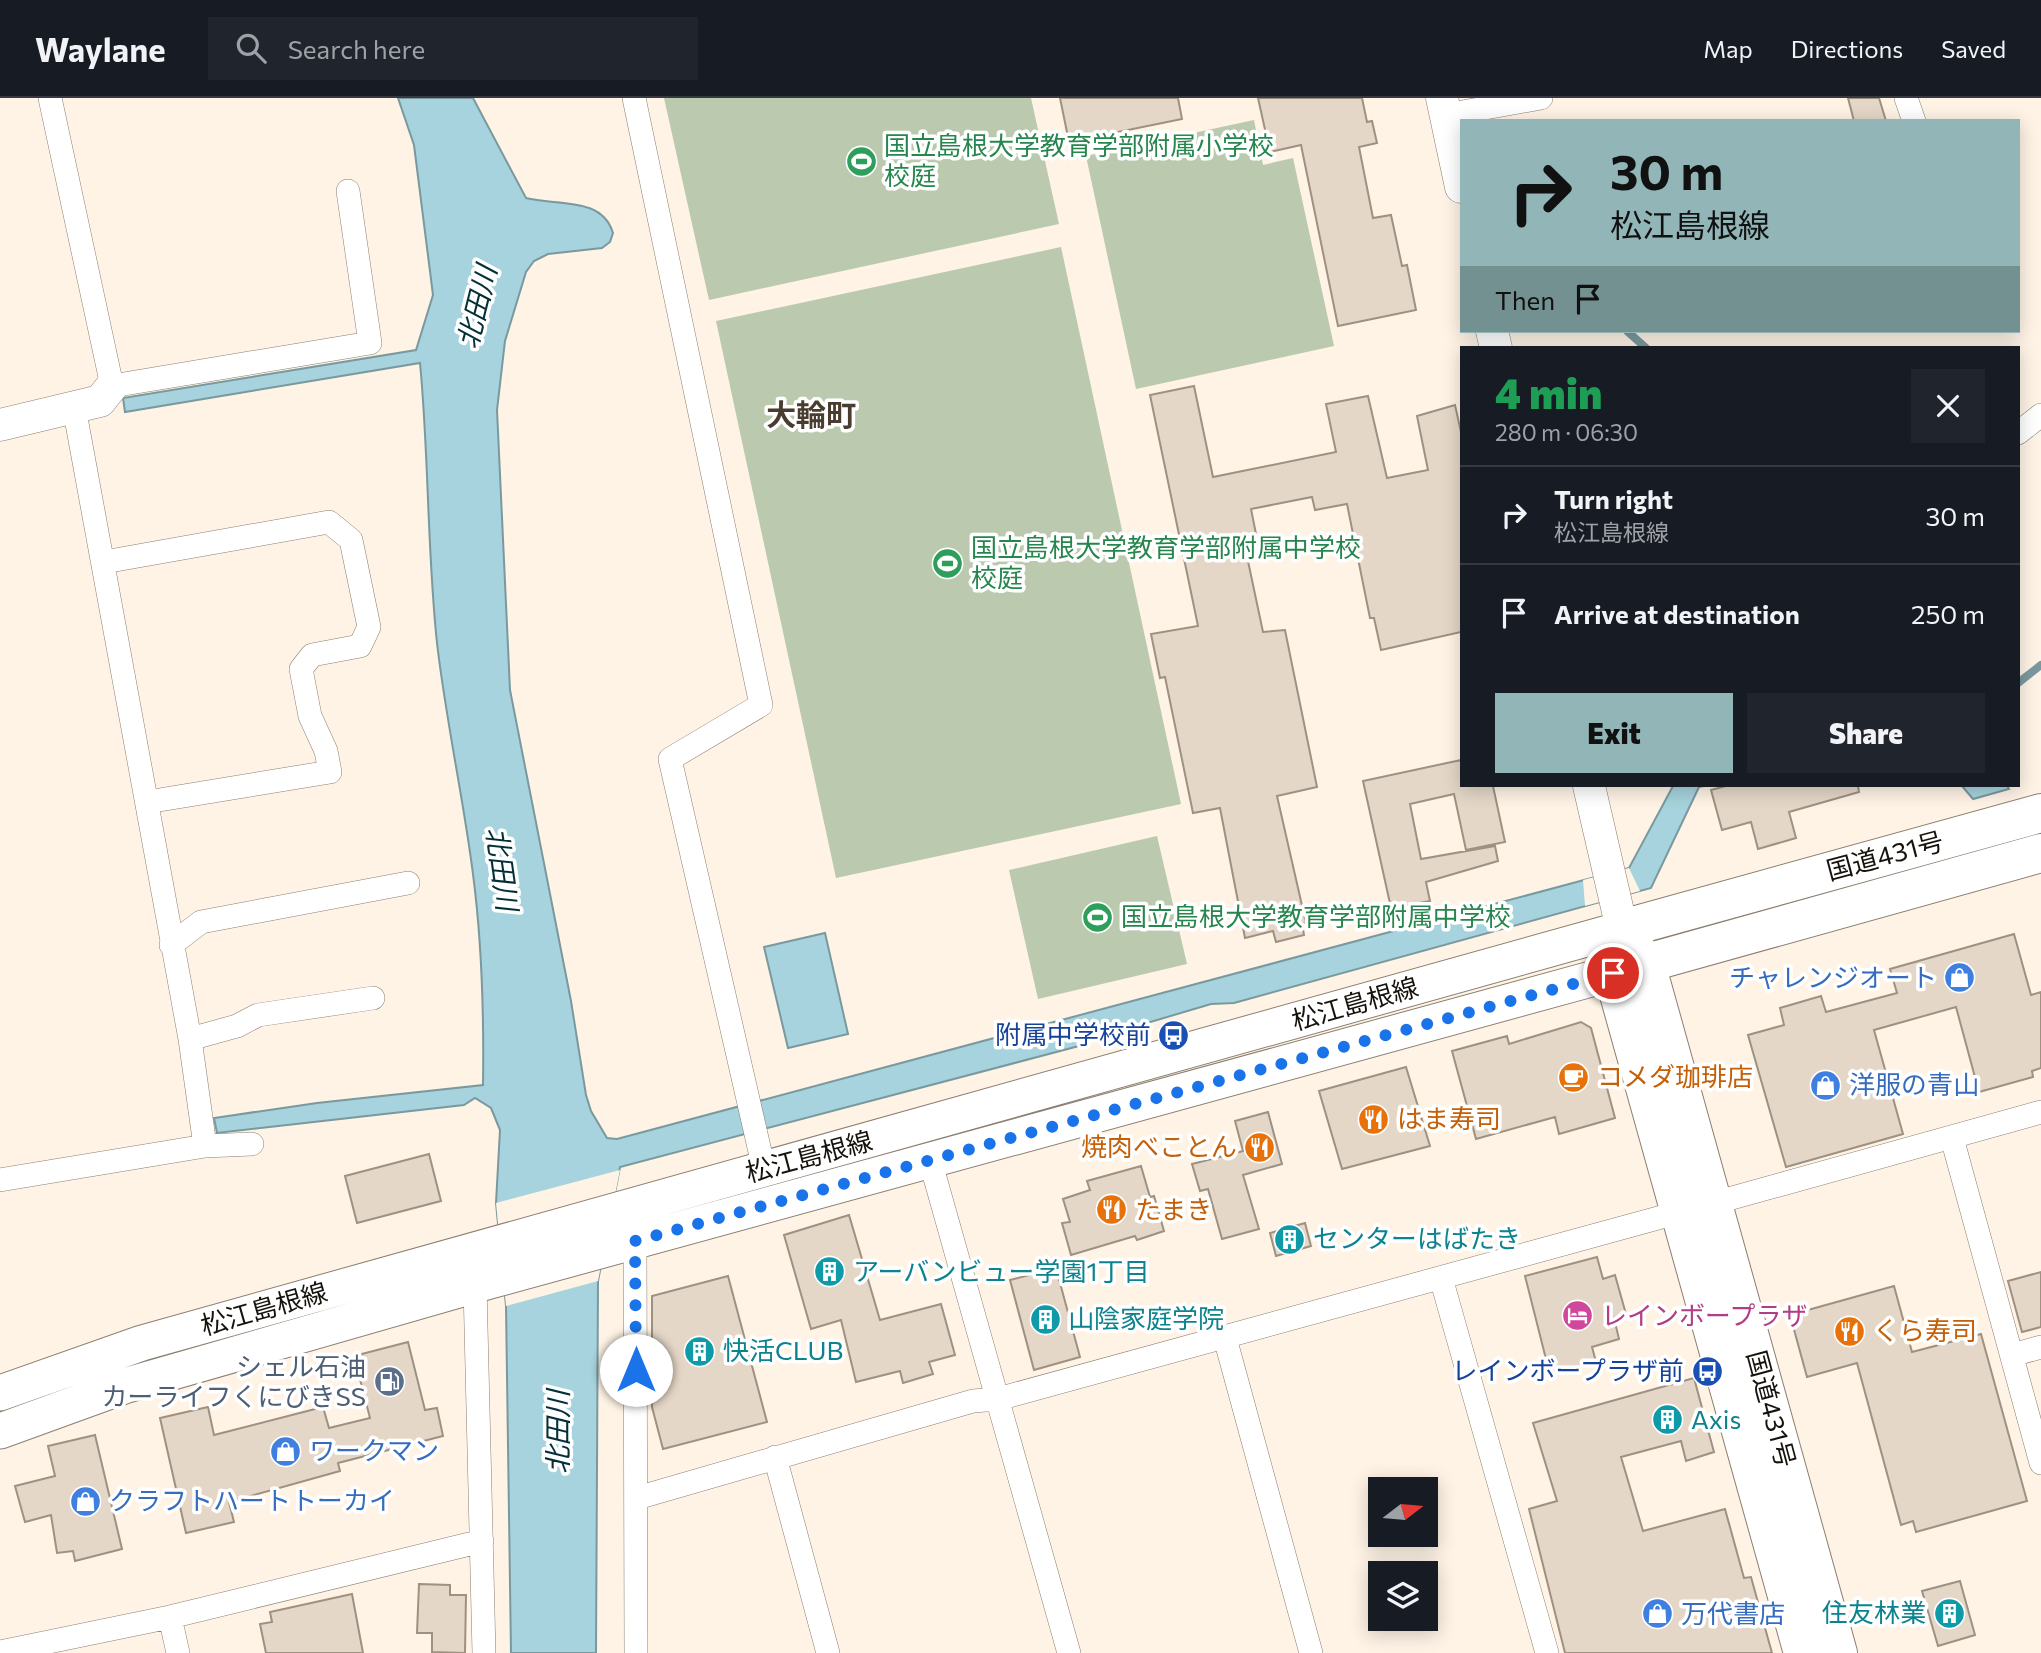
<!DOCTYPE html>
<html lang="en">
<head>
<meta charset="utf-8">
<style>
  body { margin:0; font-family:Commissioner,"Noto Sans JP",sans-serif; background:#20242c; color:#f1f3f6; height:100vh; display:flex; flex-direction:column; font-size:26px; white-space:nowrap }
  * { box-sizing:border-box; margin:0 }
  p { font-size:23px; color:#9ea1a6 }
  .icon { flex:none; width:38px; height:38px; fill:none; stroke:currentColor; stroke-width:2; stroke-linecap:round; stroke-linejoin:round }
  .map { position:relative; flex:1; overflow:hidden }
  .drawer { position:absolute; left:1460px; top:248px; width:560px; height:441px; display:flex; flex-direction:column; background:#171b24; border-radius:0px; box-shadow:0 4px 18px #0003 }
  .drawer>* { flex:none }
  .top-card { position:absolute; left:1460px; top:21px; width:560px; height:214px; border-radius:0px; box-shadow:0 4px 18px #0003; background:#92b6b7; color:#111; overflow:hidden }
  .needle { width:46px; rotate:74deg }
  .fabs { position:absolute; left:1368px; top:1379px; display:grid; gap:14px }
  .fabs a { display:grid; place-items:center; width:70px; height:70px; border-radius:0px; background:#171b24; box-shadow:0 4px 18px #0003; font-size:35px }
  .pin { position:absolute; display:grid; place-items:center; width:60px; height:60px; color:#fff; margin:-30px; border:4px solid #fff; border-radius:50%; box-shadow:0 2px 7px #0007 }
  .me { position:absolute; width:77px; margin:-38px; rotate:0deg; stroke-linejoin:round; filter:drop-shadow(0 0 5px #0008) }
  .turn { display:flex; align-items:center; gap:24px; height:147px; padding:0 35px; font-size:32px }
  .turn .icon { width:91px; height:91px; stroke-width:2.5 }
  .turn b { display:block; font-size:49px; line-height:60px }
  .then { display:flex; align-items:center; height:66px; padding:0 35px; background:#0003; gap:14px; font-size:26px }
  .round { display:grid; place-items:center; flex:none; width:74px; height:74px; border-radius:0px; background:#20242c }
  .summary { display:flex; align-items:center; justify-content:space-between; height:119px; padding:0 35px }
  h1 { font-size:42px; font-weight:800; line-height:52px; color:#1e9e55 }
  .button { display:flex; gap:14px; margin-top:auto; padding:14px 35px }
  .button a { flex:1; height:80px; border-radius:0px; background:#92b6b7; color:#111; font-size:28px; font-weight:800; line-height:80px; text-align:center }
  .button a+a { background:#20242c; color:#f1f3f6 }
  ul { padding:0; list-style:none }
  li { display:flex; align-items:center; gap:21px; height:98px; padding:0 35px; border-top:2px solid #363941 }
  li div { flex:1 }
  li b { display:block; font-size:26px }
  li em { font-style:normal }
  header { display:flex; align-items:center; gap:42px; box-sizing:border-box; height:98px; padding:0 35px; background:#171b24; border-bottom:2px solid #363941 }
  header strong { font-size:33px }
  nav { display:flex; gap:38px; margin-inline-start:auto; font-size:24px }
  .search { width:490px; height:63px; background:#20242c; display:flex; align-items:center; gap:18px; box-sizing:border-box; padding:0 24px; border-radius:0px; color:#9ea1a6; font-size:26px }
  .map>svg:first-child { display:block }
  .green { fill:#bbc9ae }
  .water { fill:#a6d3dd; stroke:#7a999e; stroke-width:2 }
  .pier { fill:#fef3e5 }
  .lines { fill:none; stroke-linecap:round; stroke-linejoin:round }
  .stream { stroke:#7a999e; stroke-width:8 }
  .building { fill:#e4d7c7; stroke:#9e9182; stroke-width:2 }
  .street-casing { stroke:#8b7f70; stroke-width:24 }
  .secondary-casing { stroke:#8b7f70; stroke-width:33 }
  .primary-casing { stroke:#8b7f70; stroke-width:37 }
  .highway-casing { stroke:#8b7f70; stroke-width:40 }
  .street { stroke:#fff; stroke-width:23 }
  .secondary { stroke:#fff; stroke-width:32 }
  .primary { stroke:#fff; stroke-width:35 }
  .highway { stroke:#fff; stroke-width:38 }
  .route { stroke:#1a73e8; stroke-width:12; stroke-dasharray:0 21.6 }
  .labels { text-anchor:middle; stroke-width:7; stroke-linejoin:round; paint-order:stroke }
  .leisure-label { font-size:26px; fill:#27864d; stroke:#fff; text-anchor:start }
  .street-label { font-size:26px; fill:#15110b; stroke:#fff }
  .shop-label { font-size:26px; fill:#366cbe; stroke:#fff; text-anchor:start }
  .transit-label { font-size:26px; fill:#164399; stroke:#fff; text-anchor:end }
  .food-label { font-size:26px; fill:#c56008; stroke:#fff; text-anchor:start }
  .culture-label { font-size:26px; fill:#0d838f; stroke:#fff; text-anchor:start }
  .hotel-label { font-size:26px; fill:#b23c85; stroke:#fff; text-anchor:start }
  .service-label { font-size:26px; fill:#4e5e75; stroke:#fff; text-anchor:end }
  .water-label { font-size:28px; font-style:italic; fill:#032f37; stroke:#fff }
  .quarter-label { font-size:30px; font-weight:bold; fill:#483d2f; stroke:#fff }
</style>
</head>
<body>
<header>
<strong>Waylane</strong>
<div class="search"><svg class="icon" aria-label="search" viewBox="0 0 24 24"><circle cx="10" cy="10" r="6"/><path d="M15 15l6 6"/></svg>Search here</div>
<nav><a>Map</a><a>Directions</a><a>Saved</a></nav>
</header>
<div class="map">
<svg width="2041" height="1555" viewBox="0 0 2041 1555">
  <rect width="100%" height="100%" fill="#fef3e5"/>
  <path class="green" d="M 664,0 L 1031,0 L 1059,126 L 709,202 Z
    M 1254,22 L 1263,67 L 1293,60 L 1334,248 L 1136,291 L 1086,58 Z
    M 1061,149 L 1181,706 L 836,780 L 716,223 Z
    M 1157,738 L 1187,866 L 1038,901 L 1009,772 Z"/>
  <path class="water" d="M 398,0 L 473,0 L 526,100 C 556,108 602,98 613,135 L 610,144 L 602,150 L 548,156 L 534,163 L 526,174 L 505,243 L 497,312 L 510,592 L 571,903 L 586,997 L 591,1013 L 607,1040 L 617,1041 L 1629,770 L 1673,688 L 1704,688 L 1699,689 L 1651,790 L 1234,905 L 1211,906 L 1083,944 L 1083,947 L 620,1069 L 598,1183 L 596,1555 L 511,1555 L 506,1208 L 496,1105 L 500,1032 L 491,1010 L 475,1000 L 464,1007 L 217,1035 L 214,1020 L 317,1005 L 483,987 C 484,917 482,845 473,776 C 463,698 446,623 437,545 C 427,452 429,358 420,265 L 125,314 L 123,300 L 416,252 L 433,197 L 414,47 Z
    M 1962,688 L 2007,688 L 2009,691 L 1973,701 Z
    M 825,835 L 848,936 L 788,950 L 764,849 Z"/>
  <path class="pier" d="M 1629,770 L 1640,793 L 1585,808 L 1583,782 Z
    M 620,1072 L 598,1183 L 506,1208 L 496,1105 Z"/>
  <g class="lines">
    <path class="stream" d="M 1627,233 L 1646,250
      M 2018,585 L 2041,567"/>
  </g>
  <path class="building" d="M 1060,0 L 1178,0 L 1182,21 L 1069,44 Z
    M 1258,0 L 1362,0 L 1367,24 L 1372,23 L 1377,45 L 1359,49 L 1373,120 L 1391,117 L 1402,168 L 1407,167 L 1416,212 L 1338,228 L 1301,47 L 1270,54 Z
    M 1848,0 L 1879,0 L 1886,23 L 1854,23 Z
    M 1194,288 L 1213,379 L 1336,354 L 1326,306 L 1368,298 L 1387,380 L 1428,372 L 1417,318 L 1455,307 L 1461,334 L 1461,534 L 1381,552 L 1374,520 L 1370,520 L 1347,406 L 1315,412 L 1312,399 L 1251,411 L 1258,446 L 1245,449 L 1263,534 L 1285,532 L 1317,689 L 1277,698 L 1306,825 L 1302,826 L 1304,837 L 1276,844 L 1273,833 L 1245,840 L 1220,710 L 1193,715 L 1165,579 L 1160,580 L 1151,536 L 1198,528 L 1150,297 Z
    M 1461,662 L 1461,688 L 1493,688 L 1505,744 L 1466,752 L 1454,696 L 1410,706 L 1421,761 L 1495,748 L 1498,763 L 1426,784 L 1430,803 L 1391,810 L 1363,683 Z
    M 1726,688 L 1858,688 L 1859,694 L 1789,714 L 1796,740 L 1758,751 L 1751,724 L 1722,732 L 1711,692 Z
    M 2014,836 L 2031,897 L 2041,894 L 2041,970 L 2032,973 L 2033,979 L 1979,994 L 1956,909 L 1874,932 L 1903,1036 L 1786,1069 L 1748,937 L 1784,927 L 1780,910 L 1821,898 L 1826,914 L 1897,895 L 1890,871 Z
    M 1581,924 L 1591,930 L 1615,1020 L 1559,1036 L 1555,1019 L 1476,1041 L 1452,953 L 1507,938 L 1509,946 Z
    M 1406,969 L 1430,1048 L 1342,1071 L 1319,993 Z
    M 1268,1014 L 1282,1066 L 1243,1077 L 1259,1131 L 1222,1141 L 1208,1091 L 1200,1093 L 1192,1066 L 1243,1053 L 1235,1023 Z
    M 429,1056 L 441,1103 L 357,1125 L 345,1078 Z
    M 1141,1068 L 1150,1099 L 1154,1098 L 1164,1133 L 1137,1142 L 1135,1138 L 1071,1157 L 1062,1125 L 1070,1124 L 1063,1101 L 1090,1092 L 1087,1083 Z
    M 849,1117 L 880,1222 L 941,1206 L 955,1257 L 929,1264 L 933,1276 L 903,1285 L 900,1273 L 856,1284 L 841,1222 L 811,1231 L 784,1137 Z
    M 1305,1125 L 1311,1148 L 1276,1158 L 1270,1135 Z
    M 1597,1159 L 1603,1181 L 1615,1177 L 1626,1216 L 1614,1220 L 1619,1241 L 1592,1249 L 1596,1264 L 1550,1277 L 1525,1178 Z
    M 1056,1170 L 1080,1259 L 1034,1272 L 1010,1182 Z
    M 2041,1174 L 2041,1229 L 2022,1234 L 2008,1183 Z
    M 728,1178 L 767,1324 L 663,1351 L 652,1309 L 652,1198 Z
    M 1894,1188 L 1912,1254 L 1981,1236 L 2027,1403 L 1916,1434 L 1913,1423 L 1901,1427 L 1857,1265 L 1807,1279 L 1790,1217 Z
    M 408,1244 L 425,1312 L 437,1310 L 443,1338 L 338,1365 L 340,1373 L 229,1404 L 234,1424 L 186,1435 L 160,1320 L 208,1309 L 214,1337 L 323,1309 L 329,1330 L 370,1320 L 354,1258 Z
    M 1694,1280 L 1714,1354 L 1686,1363 L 1681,1343 L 1621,1359 L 1643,1433 L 1725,1411 L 1744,1480 L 1751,1479 L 1772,1555 L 1565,1555 L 1529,1411 L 1557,1403 L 1533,1325 Z
    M 95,1337 L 122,1451 L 75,1463 L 73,1453 L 57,1455 L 51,1417 L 25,1424 L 15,1388 L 55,1378 L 48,1348 Z
    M 1960,1483 L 1975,1537 L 1938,1548 L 1922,1493 Z
    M 419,1486 L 450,1487 L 450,1497 L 466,1497 L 465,1555 L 432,1554 L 432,1535 L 417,1535 Z
    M 352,1496 L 363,1555 L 266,1555 L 260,1526 L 272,1524 L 270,1514 Z"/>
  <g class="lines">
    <defs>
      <path id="street" d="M 50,0 L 112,288 L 370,245 L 348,93
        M 634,0 L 761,607 L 670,661 L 764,1071
        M 1906,0 L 1914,23
        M 1446,17 L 1541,0
        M 74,309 L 190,941 L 205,1048
        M 2018,335 L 2041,317
        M 104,464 L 329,424 L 351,442 L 369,529 L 360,548 L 312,557 L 301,571 L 310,618 L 326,653 L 330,674 L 147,704
        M 171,847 L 201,824 L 408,785
        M 190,941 L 237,928 L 258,917 L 373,900
        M 1952,1040 L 2041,1365
        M 930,1062 L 1069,1555
        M 0,1082 L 205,1048 L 252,1046
        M 1714,1105 L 2041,1014
        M 635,1143 L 636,1555
        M 1441,1180 L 1547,1555
        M 475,1188 L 484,1555
        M 1225,1240 L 1311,1555
        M 2012,1257 L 2041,1249
        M 775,1359 L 828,1555
        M 637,1400 L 973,1303 L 998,1301 L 1680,1114 L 1687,1106
        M 170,1519 L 178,1555
        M 0,1554 L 170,1519 L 482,1443"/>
      <path id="secondary" d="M 1442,0 L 1461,89
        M 1492,233 L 1496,250
        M 0,327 L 100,303 L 112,288
        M 1589,688 L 1622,831"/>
      <path id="primary" d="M 0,1295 L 142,1245 L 1622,831
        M 0,1333 L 124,1288 L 490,1183 L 1613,875"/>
      <path id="highway" d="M 1622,831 L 1646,866 L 1838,1555
        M 1622,831 L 1613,875 L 1803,1555
        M 1622,831 L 2041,715
        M 1622,872 L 2041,755"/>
    </defs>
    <use href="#street" class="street-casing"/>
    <use href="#secondary" class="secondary-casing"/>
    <use href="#primary" class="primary-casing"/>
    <use href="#highway" class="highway-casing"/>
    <use href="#street" class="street"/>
    <use href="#secondary" class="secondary"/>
    <use href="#primary" class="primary"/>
    <use href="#highway" class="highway"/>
  </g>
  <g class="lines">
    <path class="route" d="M 636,1272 L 635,1143 L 1613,875"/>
  </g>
  <defs>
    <symbol id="stadium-disc" viewBox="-11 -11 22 22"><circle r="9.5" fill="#2e9e5b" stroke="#fff"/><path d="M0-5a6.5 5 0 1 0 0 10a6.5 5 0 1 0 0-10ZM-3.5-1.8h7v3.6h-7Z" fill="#fff"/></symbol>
    <symbol id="shop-disc" viewBox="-11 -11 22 22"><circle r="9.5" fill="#3f7fe0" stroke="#fff"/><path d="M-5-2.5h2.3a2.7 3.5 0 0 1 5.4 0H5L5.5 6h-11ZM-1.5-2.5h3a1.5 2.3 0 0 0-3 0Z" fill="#fff"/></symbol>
    <symbol id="bus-disc" viewBox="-11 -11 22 22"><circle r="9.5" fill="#1a4fb4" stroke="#fff"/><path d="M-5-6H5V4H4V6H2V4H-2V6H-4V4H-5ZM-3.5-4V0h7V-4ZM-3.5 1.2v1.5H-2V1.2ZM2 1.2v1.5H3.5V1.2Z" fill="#fff"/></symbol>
    <symbol id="cafe-disc" viewBox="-11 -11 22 22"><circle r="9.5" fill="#e8710a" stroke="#fff"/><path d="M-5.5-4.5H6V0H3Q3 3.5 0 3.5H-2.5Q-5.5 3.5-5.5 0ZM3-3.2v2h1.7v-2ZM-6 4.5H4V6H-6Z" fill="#fff"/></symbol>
    <symbol id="restaurant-disc" viewBox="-11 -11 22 22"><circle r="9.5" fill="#e8710a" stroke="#fff"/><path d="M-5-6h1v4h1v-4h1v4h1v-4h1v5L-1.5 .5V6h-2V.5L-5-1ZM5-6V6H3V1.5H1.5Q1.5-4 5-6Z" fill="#fff"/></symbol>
    <symbol id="building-disc" viewBox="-11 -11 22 22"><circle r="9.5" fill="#0f9aa8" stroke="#fff"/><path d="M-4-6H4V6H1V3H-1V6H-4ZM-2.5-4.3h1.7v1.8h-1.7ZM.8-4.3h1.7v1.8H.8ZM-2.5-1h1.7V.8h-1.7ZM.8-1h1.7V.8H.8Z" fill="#fff"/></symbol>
    <symbol id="hotel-disc" viewBox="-11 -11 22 22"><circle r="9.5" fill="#d1479c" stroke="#fff"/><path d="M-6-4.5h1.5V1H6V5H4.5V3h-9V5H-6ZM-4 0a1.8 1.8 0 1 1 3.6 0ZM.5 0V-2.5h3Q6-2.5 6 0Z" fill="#fff"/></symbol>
    <symbol id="fuel-disc" viewBox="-11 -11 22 22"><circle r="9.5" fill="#5c6f8a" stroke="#fff"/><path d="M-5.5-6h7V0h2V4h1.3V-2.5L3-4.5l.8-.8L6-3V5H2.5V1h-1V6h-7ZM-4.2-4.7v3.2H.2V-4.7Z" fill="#fff"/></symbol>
  </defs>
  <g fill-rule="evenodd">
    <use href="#stadium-disc" x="844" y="46" width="35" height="35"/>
    <use href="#stadium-disc" x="930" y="448" width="35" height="35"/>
    <use href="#stadium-disc" x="1080" y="802" width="35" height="35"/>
    <use href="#shop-disc" x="1942" y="862" width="35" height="35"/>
    <use href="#bus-disc" x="1156" y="920" width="35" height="35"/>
    <use href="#cafe-disc" x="1556" y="962" width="35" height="35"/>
    <use href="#shop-disc" x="1808" y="970" width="35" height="35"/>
    <use href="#restaurant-disc" x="1356" y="1004" width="35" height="35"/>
    <use href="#restaurant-disc" x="1242" y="1032" width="35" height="35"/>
    <use href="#restaurant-disc" x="1094" y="1094" width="35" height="35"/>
    <use href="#building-disc" x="1272" y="1124" width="35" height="35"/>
    <use href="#building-disc" x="812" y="1156" width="35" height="35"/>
    <use href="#hotel-disc" x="1560" y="1200" width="35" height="35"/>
    <use href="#building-disc" x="1028" y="1204" width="35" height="35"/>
    <use href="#restaurant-disc" x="1832" y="1216" width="35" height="35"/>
    <use href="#building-disc" x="682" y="1236" width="35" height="35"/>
    <use href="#bus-disc" x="1690" y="1256" width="35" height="35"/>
    <use href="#fuel-disc" x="372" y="1266" width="35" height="35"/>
    <use href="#building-disc" x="1650" y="1304" width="35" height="35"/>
    <use href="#shop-disc" x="268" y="1336" width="35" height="35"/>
    <use href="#shop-disc" x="68" y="1386" width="35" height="35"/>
    <use href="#building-disc" x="1932" y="1498" width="35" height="35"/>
    <use href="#shop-disc" x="1640" y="1498" width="35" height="35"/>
  </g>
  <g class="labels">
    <g class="leisure-label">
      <text x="884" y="57">国立島根大学教育学部附属小学校<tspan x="884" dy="30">校庭</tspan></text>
      <text x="971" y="459">国立島根大学教育学部附属中学校<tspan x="971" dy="30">校庭</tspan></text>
      <text x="1121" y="828">国立島根大学教育学部附属中学校</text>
    </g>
    <g class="street-label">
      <text transform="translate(1885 758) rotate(-15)" y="9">国道431号</text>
      <text transform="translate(1355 906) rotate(-16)" y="9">松江島根線</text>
      <text transform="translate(809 1059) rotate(-15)" y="9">松江島根線</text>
      <text transform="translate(264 1211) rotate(-16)" y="9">松江島根線</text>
      <text transform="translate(1771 1311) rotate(75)" y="9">国道431号</text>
    </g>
    <g class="shop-label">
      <text x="1937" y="889" text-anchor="end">チャレンジオート</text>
      <text x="1849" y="996">洋服の青山</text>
      <text x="309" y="1362">ワークマン</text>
      <text x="109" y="1412">クラフトハートトーカイ</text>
      <text x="1681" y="1525">万代書店</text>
    </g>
    <g class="transit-label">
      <text x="1151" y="946">附属中学校前</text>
      <text x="1684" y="1282">レインボープラザ前</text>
    </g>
    <g class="food-label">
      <text x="1597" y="988">コメダ珈琲店</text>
      <text x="1397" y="1030">はま寿司</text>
      <text x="1237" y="1058" text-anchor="end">焼肉べことん</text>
      <text x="1135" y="1121">たまき</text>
      <text x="1873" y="1242">くら寿司</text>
    </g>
    <g class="culture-label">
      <text x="1313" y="1150">センターはばたき</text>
      <text x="853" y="1183">アーバンビュー学園1丁目</text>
      <text x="1068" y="1230">山陰家庭学院</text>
      <text x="723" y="1262">快活CLUB</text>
      <text x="1691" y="1331">Axis</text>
      <text x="1926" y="1524" text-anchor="end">住友林業</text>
    </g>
    <g class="hotel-label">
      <text x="1601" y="1227">レインボープラザ</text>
    </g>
    <g class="service-label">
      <text x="366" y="1278">シェル石油<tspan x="366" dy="30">カーライフくにびきSS</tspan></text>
    </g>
    <g class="water-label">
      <text transform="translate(477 209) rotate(-76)" y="10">北田川</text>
      <text transform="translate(502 771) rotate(82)" y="10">北田川</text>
      <text transform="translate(558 1334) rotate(-90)" y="10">北田川</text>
    </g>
    <g class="quarter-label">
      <text x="811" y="328">大輪町</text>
    </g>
  </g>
</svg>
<div class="fabs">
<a><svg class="needle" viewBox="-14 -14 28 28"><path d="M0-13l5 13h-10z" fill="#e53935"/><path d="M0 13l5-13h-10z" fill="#9ea1a6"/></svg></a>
<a><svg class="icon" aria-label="layers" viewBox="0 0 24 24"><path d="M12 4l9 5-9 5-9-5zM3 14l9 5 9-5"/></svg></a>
</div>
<div class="pin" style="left:1613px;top:875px;background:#d93025"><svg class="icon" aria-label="arrive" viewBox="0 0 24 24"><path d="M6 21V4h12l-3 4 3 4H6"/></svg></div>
<svg class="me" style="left:636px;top:1272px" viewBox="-20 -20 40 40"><circle r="19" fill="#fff"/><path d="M0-13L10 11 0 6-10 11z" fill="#1a73e8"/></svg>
<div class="top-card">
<div class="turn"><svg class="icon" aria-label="right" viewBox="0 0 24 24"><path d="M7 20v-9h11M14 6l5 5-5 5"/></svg><div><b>30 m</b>松江島根線</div></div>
<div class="then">Then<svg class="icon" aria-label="arrive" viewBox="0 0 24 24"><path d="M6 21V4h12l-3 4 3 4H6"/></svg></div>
</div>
<section class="drawer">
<div class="summary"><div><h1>4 min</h1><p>280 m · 06:30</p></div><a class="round"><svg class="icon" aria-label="close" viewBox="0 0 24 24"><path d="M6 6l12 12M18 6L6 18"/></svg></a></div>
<ul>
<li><svg class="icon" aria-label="right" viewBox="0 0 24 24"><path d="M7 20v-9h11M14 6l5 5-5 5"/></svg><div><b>Turn right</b><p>松江島根線</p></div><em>30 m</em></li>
<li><svg class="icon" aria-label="arrive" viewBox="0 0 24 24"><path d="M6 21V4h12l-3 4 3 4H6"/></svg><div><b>Arrive at destination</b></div><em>250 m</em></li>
</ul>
<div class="button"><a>Exit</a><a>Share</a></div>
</section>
</div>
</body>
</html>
